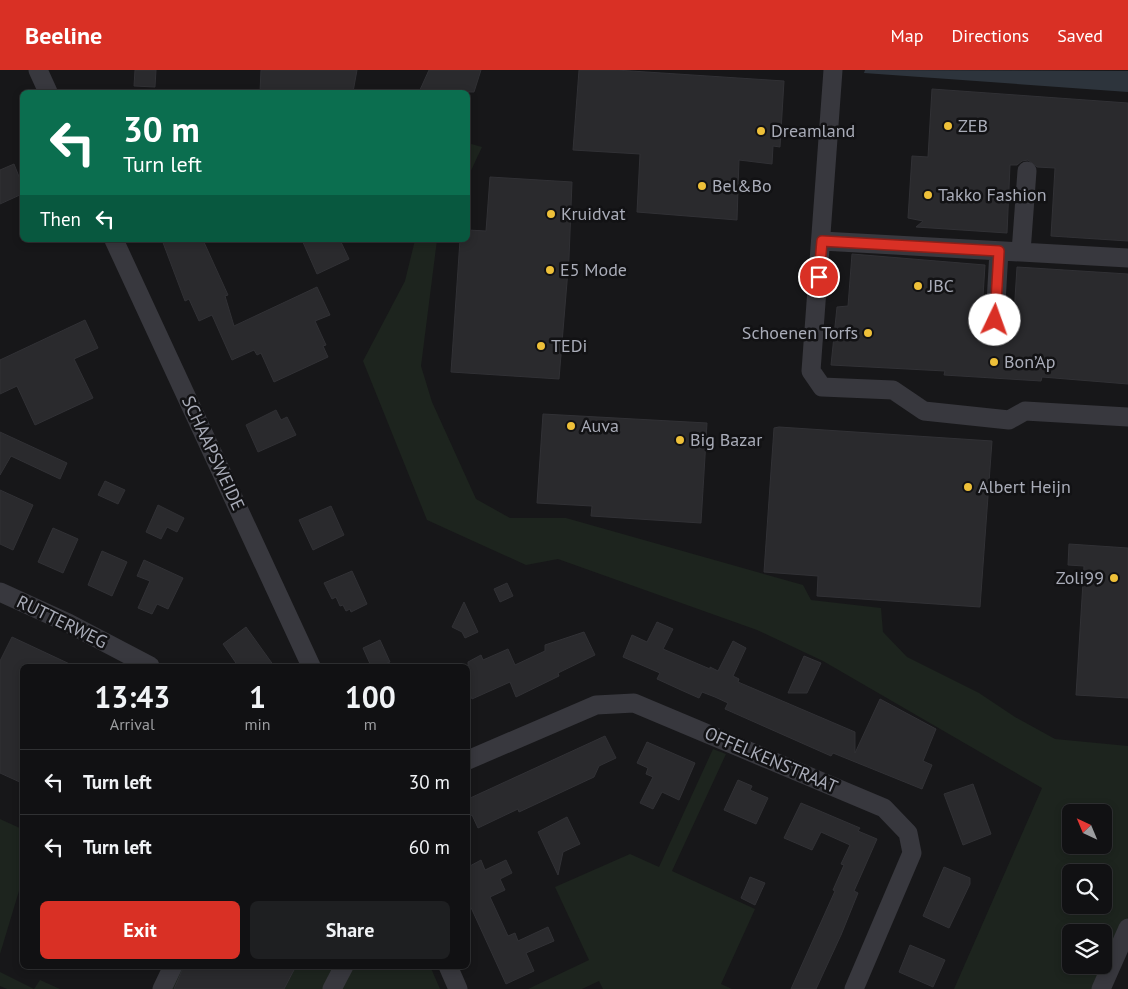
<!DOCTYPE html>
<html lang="en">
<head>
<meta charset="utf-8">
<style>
  body { margin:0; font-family:"PT Sans",sans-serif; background:#1e1f21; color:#f1f3f6; height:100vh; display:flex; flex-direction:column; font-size:19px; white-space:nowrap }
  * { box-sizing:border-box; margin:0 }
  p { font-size:16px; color:#9c9da0 }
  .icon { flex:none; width:28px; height:28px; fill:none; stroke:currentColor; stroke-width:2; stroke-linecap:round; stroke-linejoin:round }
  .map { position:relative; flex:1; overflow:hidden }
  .details { position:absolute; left:20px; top:594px; width:450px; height:305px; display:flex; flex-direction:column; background:#111113; border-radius:8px; box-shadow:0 2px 8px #0003,0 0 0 1px #303133 }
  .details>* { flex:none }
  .hud { position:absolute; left:20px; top:20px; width:450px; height:152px; border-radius:8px; box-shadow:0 2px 8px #0003,0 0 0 1px #303133; background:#0b6e4f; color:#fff; overflow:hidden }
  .needle { width:32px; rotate:316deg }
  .buttons { position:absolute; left:1062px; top:734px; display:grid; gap:10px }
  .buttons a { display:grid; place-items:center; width:50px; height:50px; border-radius:8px; background:#111113; box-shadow:0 2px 8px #0003,0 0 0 1px #303133; font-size:25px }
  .pin { position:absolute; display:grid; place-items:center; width:42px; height:42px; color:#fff; margin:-21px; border:2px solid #fff; border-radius:50%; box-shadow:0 1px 5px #0007 }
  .me { position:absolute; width:55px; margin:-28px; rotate:3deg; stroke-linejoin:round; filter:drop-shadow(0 0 4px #0008) }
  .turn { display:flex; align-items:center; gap:18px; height:105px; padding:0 20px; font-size:22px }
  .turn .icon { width:65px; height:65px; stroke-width:2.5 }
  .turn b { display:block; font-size:35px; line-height:42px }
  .then { display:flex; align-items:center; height:48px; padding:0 20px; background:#0003; gap:10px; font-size:19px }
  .eta { display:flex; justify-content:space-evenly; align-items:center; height:85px; text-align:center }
  .eta b { font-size:30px; font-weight:600; line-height:35px }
  .cta { display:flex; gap:10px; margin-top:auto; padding:10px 20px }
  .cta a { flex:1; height:58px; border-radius:8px; background:#d93025; color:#fff; font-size:20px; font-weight:600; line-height:58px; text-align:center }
  .cta a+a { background:#1e1f21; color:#f1f3f6 }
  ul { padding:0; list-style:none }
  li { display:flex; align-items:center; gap:15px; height:65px; padding:0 20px; border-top:1px solid #303133 }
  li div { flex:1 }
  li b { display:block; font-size:19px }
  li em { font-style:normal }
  header { display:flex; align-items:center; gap:30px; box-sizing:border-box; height:70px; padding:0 25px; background:#d93025; color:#fff }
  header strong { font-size:24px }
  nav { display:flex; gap:28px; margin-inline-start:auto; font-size:18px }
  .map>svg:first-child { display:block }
  .green { fill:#1d241e; fill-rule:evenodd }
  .water { fill:#2d343c }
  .building { fill:#2a2a2d; stroke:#313135 }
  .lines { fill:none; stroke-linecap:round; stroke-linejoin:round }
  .minor { stroke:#38383e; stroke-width:19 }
  .route-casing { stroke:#8d1f18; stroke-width:12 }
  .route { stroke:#d93025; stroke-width:9 }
  .poi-dot { fill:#eec039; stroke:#121214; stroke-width:2 }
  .labels { text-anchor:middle; stroke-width:5; stroke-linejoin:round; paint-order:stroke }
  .poi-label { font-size:18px; fill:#a9acb8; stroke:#121214; text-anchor:start }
  .street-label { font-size:18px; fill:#a9acb8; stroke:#121214 }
</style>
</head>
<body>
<header>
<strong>Beeline</strong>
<nav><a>Map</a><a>Directions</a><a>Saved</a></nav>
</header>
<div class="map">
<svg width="1128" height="919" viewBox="0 0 1128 919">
  <rect width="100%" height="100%" fill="#171719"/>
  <path class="green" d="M 468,73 L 482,77 L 468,107 Z
    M 415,170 L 437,170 L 421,296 L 432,332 L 476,429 L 510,448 L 566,448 L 803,515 L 811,530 L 881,538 L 883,562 L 907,587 L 979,623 L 1015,647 L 1055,669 L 1128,676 L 1128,847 L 1096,919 L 954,919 L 1042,718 L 823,591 L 757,560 L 558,489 L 526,495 L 427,450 L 363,291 L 405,211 ZM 1071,742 L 1104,742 L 1104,775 L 1071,775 ZM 1071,802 L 1104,802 L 1104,835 L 1071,835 ZM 1071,862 L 1104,862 L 1104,895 L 1071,895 Z
    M 713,679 L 726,684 L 672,801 L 755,839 L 721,914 L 732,919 L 603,919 L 599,911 L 582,919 L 528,919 L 589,890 L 555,817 L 630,784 L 659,797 Z
    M 0,749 L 22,759 L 22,811 L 0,884 Z
    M 177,896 L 430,896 L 440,919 L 166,919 Z
    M 0,902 L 34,919 L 40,910 L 60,919 L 7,919 L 0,916 Z"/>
  <path class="water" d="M 865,0 L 1128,1 L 1128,22 L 864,3 Z"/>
  <path class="building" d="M 135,0 L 156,0 L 155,17 L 134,16 Z
    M 261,0 L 357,0 L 353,22 L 260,22 Z
    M 429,0 L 481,0 L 474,22 L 419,22 Z
    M 579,0 L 616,0 L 784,11 L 780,77 L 773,76 L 772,94 L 739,90 L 737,150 L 637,142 L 640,84 L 573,80 Z
    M 932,19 L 1128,33 L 1128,171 L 1051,166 L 1055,98 L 1037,97 L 1028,90 L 1022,91 L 1017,95 L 1010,95 L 1007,163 L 916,157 L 923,151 L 908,148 L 912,86 L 928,87 Z
    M 14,94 L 22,114 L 22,124 L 0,134 L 0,100 Z
    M 490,107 L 572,112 L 569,188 L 559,309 L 451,302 L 460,170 L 468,170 L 468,160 L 486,161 Z
    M 162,170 L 203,170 L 228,225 L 225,226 L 234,256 L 317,217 L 330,245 L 315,251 L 326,275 L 323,276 L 328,287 L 274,312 L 261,283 L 257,285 L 254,280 L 232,290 L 212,245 L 199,251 L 189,229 L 185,231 Z
    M 302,170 L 340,170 L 349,189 L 317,204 Z
    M 852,184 L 985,195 L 981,258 L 994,261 L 1013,260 L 1017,197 L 1128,204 L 1128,314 L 1042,307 L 1041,311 L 944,305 L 945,301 L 831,295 L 837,237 L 848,236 Z
    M 85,250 L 98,278 L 74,289 L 93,328 L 35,355 L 17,316 L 0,324 L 0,290 Z
    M 276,340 L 281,350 L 287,347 L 296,365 L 258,382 L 246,355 Z
    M 543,344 L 707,353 L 701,453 L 591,446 L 592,436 L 537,433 Z
    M 779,357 L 992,371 L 980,537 L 817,526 L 818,506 L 764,502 L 774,358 Z
    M 0,362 L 67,393 L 60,409 L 11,386 L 0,405 Z
    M 105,411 L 125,420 L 118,434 L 98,425 Z
    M 0,420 L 33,435 L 13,480 L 0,474 Z
    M 158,435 L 184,448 L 177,462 L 167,457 L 161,469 L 146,462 Z
    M 331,436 L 344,465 L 313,480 L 299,450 Z
    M 53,458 L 78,469 L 63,503 L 38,492 Z
    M 1069,474 L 1128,478 L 1128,628 L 1076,625 L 1084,496 L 1068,495 Z
    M 102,481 L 127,492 L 112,526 L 88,515 Z
    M 144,490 L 183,508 L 168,539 L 157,534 L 152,544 L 138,538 L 150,511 L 137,506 Z
    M 352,501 L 367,534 L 351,542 L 350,539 L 346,541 L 343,535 L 340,536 L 336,527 L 332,529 L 324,513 Z
    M 507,513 L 513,526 L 500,532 L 494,519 Z
    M 464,532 L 478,562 L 465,568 L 462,562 L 452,557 Z
    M 657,552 L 673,559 L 663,579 L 710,599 L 710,597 L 718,601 L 733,571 L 746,578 L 733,606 L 739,609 L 738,612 L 855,662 L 855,683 L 880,629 L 936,659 L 923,691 L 932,695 L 922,719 L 833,683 L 831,686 L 725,639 L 728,633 L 715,627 L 702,622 L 699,628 L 681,620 L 657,609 L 660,603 L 623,587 L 632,565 L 647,572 Z
    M 246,557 L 274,596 L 238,596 L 223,574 Z
    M 584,562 L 595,585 L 558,603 L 559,606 L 516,627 L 510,612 L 472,629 L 468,620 L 468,592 L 481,585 L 483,590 L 508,579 L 515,595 L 545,581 L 545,575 Z
    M 12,567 L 74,596 L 22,596 L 22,713 L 0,703 L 0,591 Z
    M 380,570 L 390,592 L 381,596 L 371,596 L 363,578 Z
    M 804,586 L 821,593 L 807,623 L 788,623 Z
    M 605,666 L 616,688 L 599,696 L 594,707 L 519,742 L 518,739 L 478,758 L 472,745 L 468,747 L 468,729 Z
    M 647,672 L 695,693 L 679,730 L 662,722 L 653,739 L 640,733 L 653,707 L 646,704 L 648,698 L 637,693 Z
    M 738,710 L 752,716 L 750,720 L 768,728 L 756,754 L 724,740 Z
    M 973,714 L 991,764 L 963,775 L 944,724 Z
    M 801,733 L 860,758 L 858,761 L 877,769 L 854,821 L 858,823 L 841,865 L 816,919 L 791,919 L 835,821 L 833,820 L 844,795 L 841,794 L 850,775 L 821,762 L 812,780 L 784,768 Z
    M 567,747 L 580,774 L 563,782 L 558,805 L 538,762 Z
    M 481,790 L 485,800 L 506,790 L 512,803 L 500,809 L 505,820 L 490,827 L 508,866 L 515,863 L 518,871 L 548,857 L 554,871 L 526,883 L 534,901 L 506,914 L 468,831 L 468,797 Z
    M 944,797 L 970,808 L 970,814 L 949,858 L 923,846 Z
    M 750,807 L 765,813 L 755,835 L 741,828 Z
    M 910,875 L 945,890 L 933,917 L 899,902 Z
    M 184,896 L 296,896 L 284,919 L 174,919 Z"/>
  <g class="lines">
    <path class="minor" d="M 38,0 L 48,22
      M 833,0 L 811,301 L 822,317 L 893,320 L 924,341 L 1009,350 L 1025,341 L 1128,347
      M 114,170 L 311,596
      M 822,171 L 1128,188
      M 1021,182 L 1027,101
      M 995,250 L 999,181
      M 0,522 L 68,553 L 150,596
      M 468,690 L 596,635 L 634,633 L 884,738 L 908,763 L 912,783 L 854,919
      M 448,896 L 458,919
      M 162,919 L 173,896
      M 332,919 L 344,896
      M 1101,919 L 1128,858"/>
  </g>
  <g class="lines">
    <defs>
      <path id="route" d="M 819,207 L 822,171 L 999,181 L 995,250"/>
    </defs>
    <use href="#route" class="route-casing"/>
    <use href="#route" class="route"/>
  </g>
  <g class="poi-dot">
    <circle cx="948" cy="56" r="5"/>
    <circle cx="761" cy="61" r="5"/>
    <circle cx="702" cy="116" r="5"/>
    <circle cx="928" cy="125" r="5"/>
    <circle cx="551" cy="144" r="5"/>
    <circle cx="550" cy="200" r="5"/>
    <circle cx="918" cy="216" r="5"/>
    <circle cx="868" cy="263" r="5"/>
    <circle cx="541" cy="276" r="5"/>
    <circle cx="994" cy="292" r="5"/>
    <circle cx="571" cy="356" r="5"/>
    <circle cx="680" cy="370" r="5"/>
    <circle cx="968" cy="417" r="5"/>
    <circle cx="1114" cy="508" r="5"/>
  </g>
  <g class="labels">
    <g class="poi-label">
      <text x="958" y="62">ZEB</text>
      <text x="771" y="67">Dreamland</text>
      <text x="712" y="122">Bel&amp;Bo</text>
      <text x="938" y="131">Takko Fashion</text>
      <text x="561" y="150">Kruidvat</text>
      <text x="560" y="206">E5 Mode</text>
      <text x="928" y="222">JBC</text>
      <text x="858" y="269" text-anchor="end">Schoenen Torfs</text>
      <text x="551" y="282">TEDi</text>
      <text x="1004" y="298">Bon’Ap</text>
      <text x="581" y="362">Auva</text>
      <text x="690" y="376">Big Bazar</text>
      <text x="978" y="423">Albert Heijn</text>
      <text x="1104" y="514" text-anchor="end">Zoli99</text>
    </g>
    <g class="street-label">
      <text transform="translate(213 383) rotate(65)" y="6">SCHAAPSWEIDE</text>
      <text transform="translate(62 552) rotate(26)" y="6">RUTTERWEG</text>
      <text transform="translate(771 690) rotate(23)" y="6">OFFELKENSTRAAT</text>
    </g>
  </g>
</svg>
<div class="buttons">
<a><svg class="needle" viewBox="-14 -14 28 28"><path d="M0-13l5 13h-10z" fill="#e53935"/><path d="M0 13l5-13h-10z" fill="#9c9da0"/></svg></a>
<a><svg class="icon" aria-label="search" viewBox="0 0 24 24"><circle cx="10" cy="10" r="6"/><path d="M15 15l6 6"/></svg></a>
<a><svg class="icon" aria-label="layers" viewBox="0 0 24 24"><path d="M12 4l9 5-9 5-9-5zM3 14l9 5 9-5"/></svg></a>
</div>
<div class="pin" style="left:819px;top:207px;background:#d93025"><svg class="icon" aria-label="arrive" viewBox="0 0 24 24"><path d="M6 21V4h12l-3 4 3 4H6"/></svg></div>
<svg class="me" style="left:995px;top:250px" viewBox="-20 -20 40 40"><circle r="19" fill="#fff"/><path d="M0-13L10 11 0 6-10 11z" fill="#d93025"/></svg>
<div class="hud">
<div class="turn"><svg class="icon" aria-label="left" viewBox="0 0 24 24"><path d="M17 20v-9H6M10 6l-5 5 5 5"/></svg><div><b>30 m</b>Turn left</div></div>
<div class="then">Then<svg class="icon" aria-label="left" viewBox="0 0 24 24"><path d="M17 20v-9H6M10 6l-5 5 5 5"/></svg></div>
</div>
<section class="details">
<div class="eta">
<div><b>13:43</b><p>Arrival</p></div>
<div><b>1</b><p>min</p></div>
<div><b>100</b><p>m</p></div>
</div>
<ul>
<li><svg class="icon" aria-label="left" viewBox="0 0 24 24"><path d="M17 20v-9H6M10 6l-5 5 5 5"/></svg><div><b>Turn left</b></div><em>30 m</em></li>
<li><svg class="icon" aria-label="left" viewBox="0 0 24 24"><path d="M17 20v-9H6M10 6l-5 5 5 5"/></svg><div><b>Turn left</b></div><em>60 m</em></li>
</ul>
<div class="cta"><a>Exit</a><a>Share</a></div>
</section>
</div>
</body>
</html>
